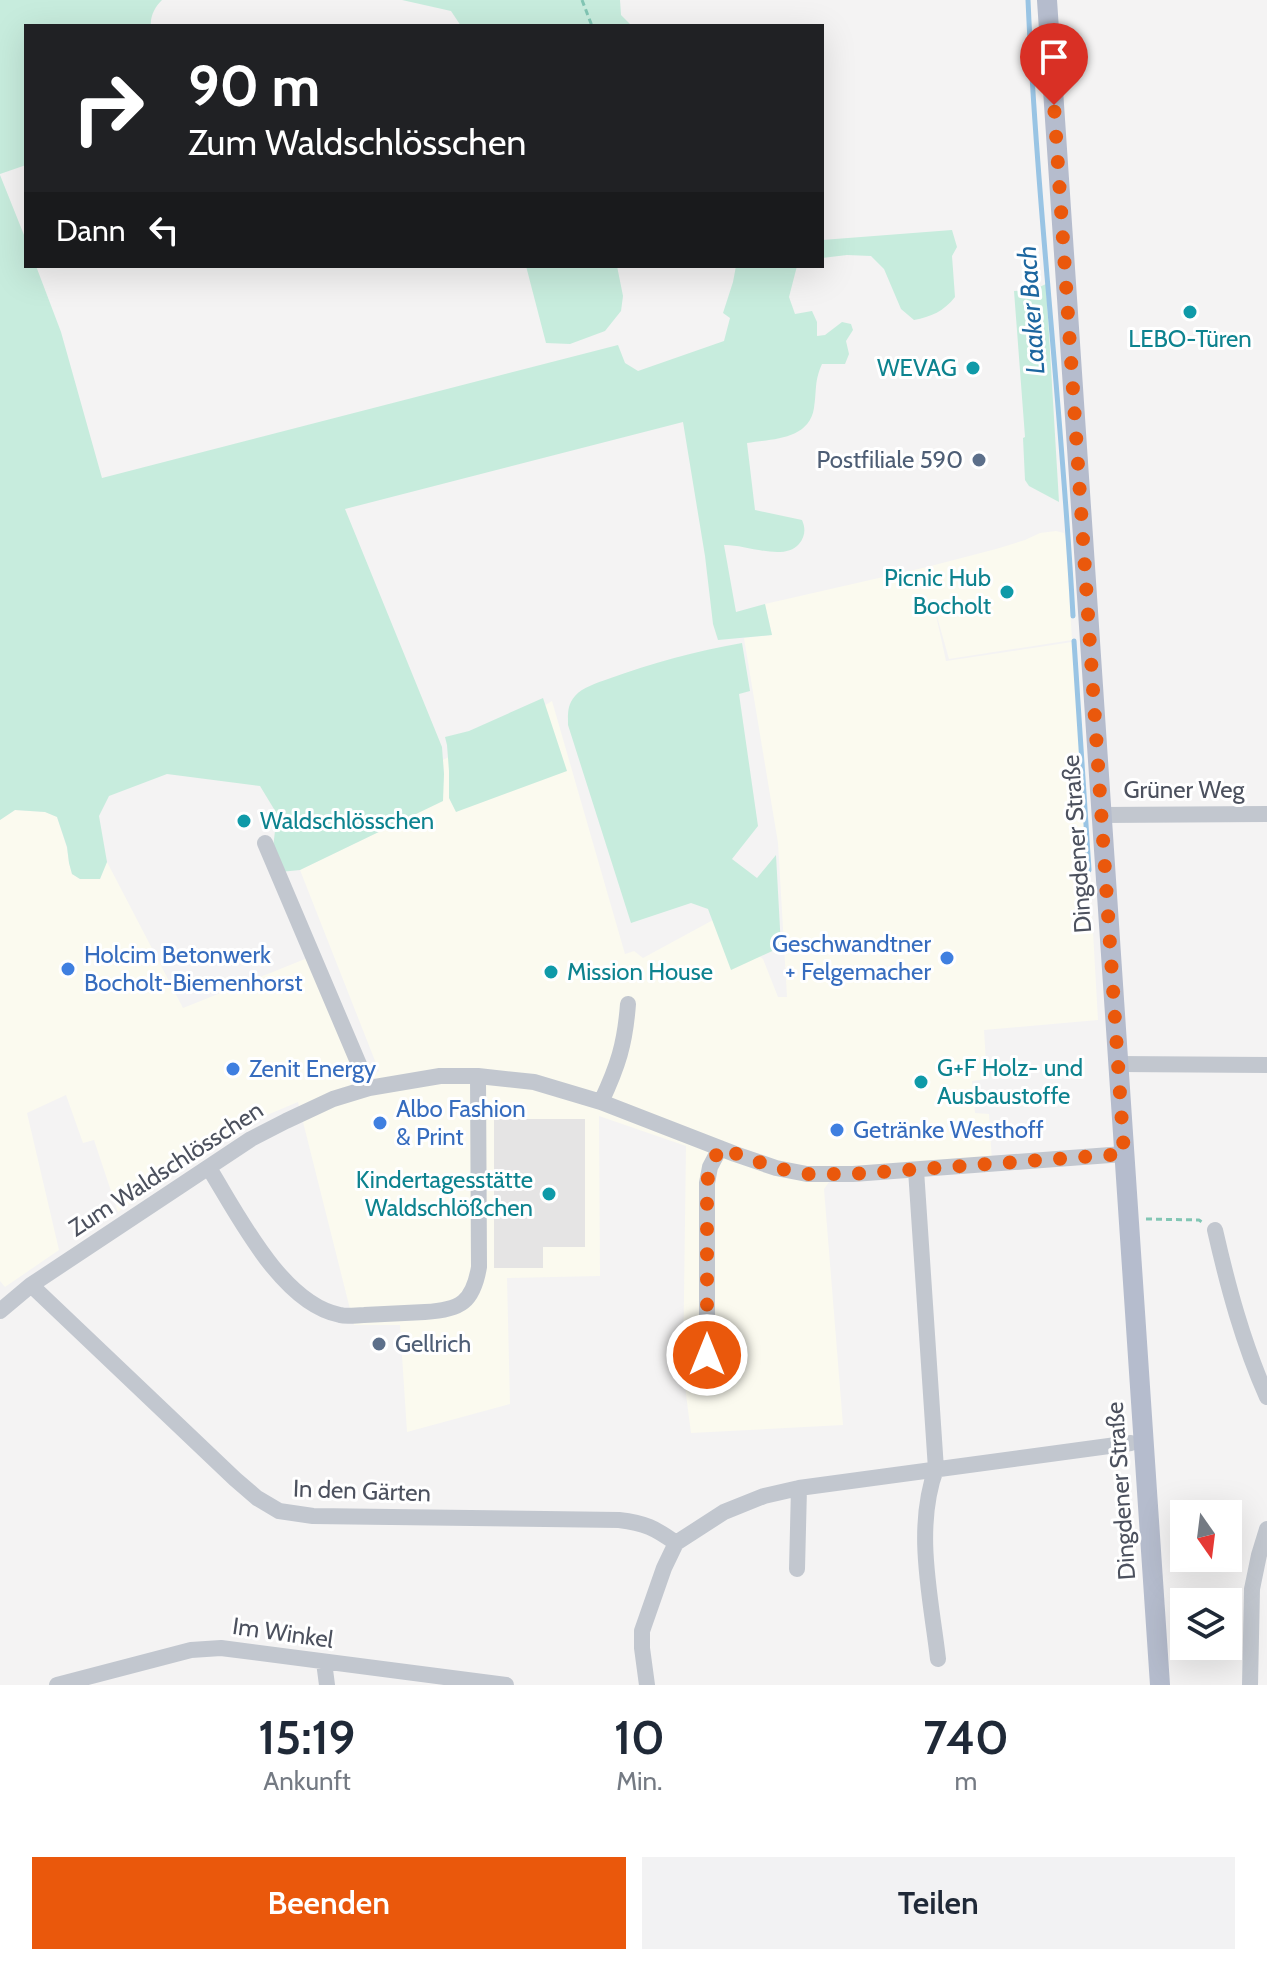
<!DOCTYPE html>
<html lang="de">
<head>
<meta charset="utf-8">
<style>
  body { margin:0; font-family:Cabin,sans-serif; background:#f2f2f3; color:#1f2937; height:100vh; display:flex; flex-direction:column; font-size:30px; white-space:nowrap }
  * { box-sizing:border-box; margin:0 }
  p { font-size:26px; color:#747a83 }
  .icon { flex:none; width:44px; height:44px; fill:none; stroke:currentColor; stroke-width:2; stroke-linecap:round; stroke-linejoin:round }
  .map { position:relative; height:1685px; overflow:hidden }
  .side { display:flex; flex-direction:column; background:#fff; flex:1 }
  .side>* { flex:none }
  .top-card { position:absolute; left:24px; top:24px; width:800px; height:244px; border-radius:0px; box-shadow:0 8px 32px #0002; background:#202124; color:#fff; overflow:hidden }
  .needle { width:52px; rotate:166deg }
  .fabs { position:absolute; left:1170px; top:1500px; display:grid; gap:16px }
  .fabs a { display:grid; place-items:center; width:72px; height:72px; border-radius:0px; background:#fff; box-shadow:0 8px 32px #0002; font-size:40px }
  .pin { position:absolute; display:grid; place-items:center; width:68px; height:68px; color:#fff; margin:-82px -34px; border-radius:50% 50% 50% 0; rotate:-45deg; box-shadow:0 0 8px #0007 }
  .pin .icon { rotate:45deg }
  .me { position:absolute; width:88px; margin:-44px; rotate:0deg; stroke-linejoin:round; filter:drop-shadow(0 0 6px #0008) }
  .turn { display:flex; align-items:center; gap:28px; height:168px; padding:0 32px; font-size:36px }
  .turn .icon { width:104px; height:104px; stroke-width:2.5 }
  .turn b { display:block; font-size:56px; line-height:68px }
  .then { display:flex; align-items:center; height:76px; padding:0 32px; background:#0003; gap:16px; font-size:30px }
  .eta { display:flex; justify-content:space-evenly; align-items:center; height:136px; text-align:center }
  .eta b { font-size:48px; font-weight:600; line-height:56px }
  .button { display:flex; gap:16px; margin-top:auto; padding:16px 32px }
  .button a { flex:1; height:92px; border-radius:0px; background:#ea580c; color:#fff; font-size:32px; font-weight:600; line-height:92px; text-align:center }
  .button a+a { background:#f2f2f3; color:#1f2937 }
  .map>svg:first-child { display:block }
  .commercial { fill:#fbfaef }
  .education { fill:#e5e4e4 }
  .green { fill:#c7ecdd }
  .lines { fill:none; stroke-linecap:round; stroke-linejoin:round }
  .stream { stroke:#99c4e4; stroke-width:5 }
  .path { stroke:#82c6b4; stroke-width:3; stroke-dasharray:6 4; stroke-linecap:butt }
  .minor { stroke:#c2c7cf; stroke-width:16 }
  .major { stroke:#b5bccd; stroke-width:20 }
  .route { stroke:#ea580c; stroke-width:14; stroke-dasharray:0 25.2 }
  .culture-dot { fill:#0f9aa8; stroke:#fff; stroke-width:3 }
  .service-dot { fill:#5c6f8a; stroke:#fff; stroke-width:3 }
  .shop-dot { fill:#3f7fe0; stroke:#fff; stroke-width:3 }
  .labels { text-anchor:middle; stroke-width:6; stroke-linejoin:round; paint-order:stroke }
  .culture-label { font-size:24px; fill:#0d838f; stroke:#fff; text-anchor:end }
  .service-label { font-size:24px; fill:#4e5e75; stroke:#fff; text-anchor:end }
  .street-label { font-size:24px; fill:#4c515e; stroke:#fff }
  .shop-label { font-size:24px; fill:#366cbe; stroke:#fff; text-anchor:start }
  .water-label { font-size:26px; font-style:italic; fill:#1d67a0; stroke:#fff }
</style>
</head>
<body>
<div class="map">
<svg width="1267" height="1685" viewBox="0 0 1267 1685">
  <rect width="100%" height="100%" fill="#f4f3f3"/>
  <path class="commercial" d="M 1056,531 L 1064,533 L 1066,540 L 1072,640 L 949,659 L 934,606 L 946,661 L 1072,642 L 1086,808 L 1098,1020 L 984,1030 L 987,1079 L 972,1081 L 975,1113 L 989,1114 L 992,1162 L 837,1171 L 824,1189 L 843,1425 L 691,1433 L 683,1371 L 686,1146 L 599,1116 L 600,1276 L 507,1278 L 510,1404 L 407,1432 L 400,1325 L 354,1325 L 298,1102 L 253,1121 L 118,1212 L 94,1140 L 83,1143 L 66,1095 L 27,1113 L 59,1250 L 5,1287 L 0,1281 L 0,820 L 15,810 L 45,812 L 57,817 L 67,848 L 69,863 L 72,874 L 80,879 L 100,879 L 107,862 L 183,1008 L 310,957 L 372,1075 L 379,1071 L 300,870 L 442,801 L 444,774 L 443,760 L 523,719 L 552,701 L 625,954 L 634,951 L 643,958 L 713,920 L 763,959 L 778,997 L 787,997 L 778,843 L 744,638 L 772,635 L 765,604 L 927,567 L 996,549 L 1025,540 L 1040,533 Z"/>
  <path class="education" d="M 494,1119 L 585,1119 L 585,1247 L 543,1247 L 543,1268 L 494,1268 Z"/>
  <path class="green" d="M 0,0 L 162,0 C 155,7 150,16 151,26 L 26,26 L 26,165 L 0,174 Z
    M 402,0 L 620,0 L 621,15 L 632,26 L 461,26 L 451,11 Z
    M 0,175 L 26,240 L 26,266 L 36,266 L 61,332 L 102,478 L 618,345 L 625,363 L 638,371 L 724,341 L 730,318 L 723,313 L 733,282 L 736,266 L 797,266 L 789,297 L 795,314 L 812,311 L 817,322 L 817,336 L 825,335 L 842,322 L 851,324 L 853,330 L 846,341 L 849,354 L 845,364 L 822,364 C 814,382 817,390 814,408 C 809,440 772,439 747,443 L 755,510 L 802,520 C 806,529 805,537 799,544 C 784,562 745,544 724,545 L 736,612 L 765,604 L 772,635 L 718,640 L 713,624 L 705,556 L 683,422 L 345,509 L 442,747 L 444,774 L 443,801 L 300,870 L 270,873 L 277,814 L 260,786 L 167,774 L 109,796 L 99,816 L 107,862 L 100,879 L 80,879 L 72,874 L 69,863 L 67,847 L 57,817 L 45,812 L 15,810 L 0,820 Z
    M 952,230 L 957,247 L 952,256 L 955,297 C 944,311 931,317 914,320 L 901,309 L 884,269 L 871,256 L 847,255 L 822,258 L 822,240 Z
    M 526,266 L 617,266 L 623,296 L 621,311 L 605,331 L 570,344 L 546,343 Z
    M 1046,284 L 1059,502 L 1029,486 L 1025,480 L 1023,438 L 1025,437 L 1014,291 L 1033,290 Z
    M 742,643 L 750,691 L 739,694 L 758,826 L 732,859 L 757,878 L 776,855 L 781,947 L 731,970 L 708,909 L 691,903 L 631,923 L 568,725 C 568,714 567,705 575,696 C 583,687 597,683 608,679 C 652,663 696,651 742,643 Z
    M 543,698 L 567,771 L 456,812 L 449,798 L 449,771 L 447,745 L 445,737 L 469,731 Z"/>
  <g class="lines">
    <path class="stream" d="M 1028,0 C 1037,206 1062,411 1073,616
      M 1074,641 L 1089,870"/>
    <path class="path" d="M 582,0 L 592,26
      M 1146,1219 L 1199,1220 L 1202,1222"/>
    <path class="minor" d="M 1101,815 L 1267,814
      M 265,843 L 369,1088
      M 1118,1064 L 1267,1065
      M 601,1102 C 618,1066 625,1044 628,1004
      M 209,1168 C 238,1215 282,1304 340,1315 C 347,1317 357,1315 364,1315 C 385,1314 405,1313 425,1312 C 461,1310 473,1302 479,1267 L 478,1076
      M 916,1170 L 936,1469 C 914,1529 931,1598 938,1659
      M 1215,1230 C 1228,1287 1243,1343 1267,1397
      M 31,1285 L 235,1479 L 257,1498 L 279,1511 L 313,1516 L 619,1520 C 645,1523 655,1528 676,1543
      M 0,1311 L 31,1285 L 251,1139 L 286,1121 L 333,1099 L 369,1088 L 440,1076 L 478,1076 L 534,1082 L 601,1102 L 735,1154 L 776,1168 L 807,1174 L 853,1174 L 1124,1154
      M 707,1355 L 707,1183 L 710,1167 L 720,1148
      M 797,1569 L 799,1488
      M 324,1662 L 327,1685
      M 57,1685 L 191,1650 L 221,1648 L 506,1685
      M 647,1685 L 642,1648 L 642,1631 L 664,1568 L 676,1543 L 724,1512 L 764,1496 L 799,1488 L 1131,1443
      M 1250,1685 L 1252,1589 L 1259,1555 L 1267,1529"/>
    <path class="major" d="M 1047,0 L 1160,1685"/>
  </g>
  <g class="lines">
    <path class="route" d="M 707,1355 L 707,1183 L 710,1167 L 720,1148 L 776,1168 L 807,1174 L 853,1174 L 1124,1154 L 1054,105"/>
  </g>
  <g class="culture-dot">
    <circle cx="1190" cy="312" r="8"/>
    <circle cx="973" cy="368" r="8"/>
    <circle cx="1007" cy="592" r="8"/>
    <circle cx="244" cy="821" r="8"/>
    <circle cx="551" cy="972" r="8"/>
    <circle cx="921" cy="1082" r="8"/>
    <circle cx="549" cy="1194" r="8"/>
  </g>
  <g class="service-dot">
    <circle cx="979" cy="460" r="8"/>
    <circle cx="379" cy="1344" r="8"/>
  </g>
  <g class="shop-dot">
    <circle cx="947" cy="958" r="8"/>
    <circle cx="68" cy="969" r="8"/>
    <circle cx="233" cy="1069" r="8"/>
    <circle cx="380" cy="1123" r="8"/>
    <circle cx="837" cy="1130" r="8"/>
  </g>
  <g class="labels">
    <g class="culture-label">
      <text x="1190" y="347" text-anchor="middle">LEBO-Türen</text>
      <text x="957" y="376">WEVAG</text>
      <text x="991" y="586">Picnic Hub<tspan x="991" dy="28">Bocholt</tspan></text>
      <text x="260" y="829" text-anchor="start">Waldschlösschen</text>
      <text x="567" y="980" text-anchor="start">Mission House</text>
      <text x="937" y="1076" text-anchor="start">G+F Holz- und<tspan x="937" dy="28">Ausbaustoffe</tspan></text>
      <text x="533" y="1188">Kindertagesstätte<tspan x="533" dy="28">Waldschlößchen</tspan></text>
    </g>
    <g class="service-label">
      <text x="963" y="468">Postfiliale 590</text>
      <text x="395" y="1352" text-anchor="start">Gellrich</text>
    </g>
    <g class="street-label">
      <text x="1184" y="798">Grüner Weg</text>
      <text transform="translate(1077 844) rotate(-94)" y="8">Dingdener Straße</text>
      <text transform="translate(166 1169) rotate(-33)" y="8">Zum Waldschlösschen</text>
      <text transform="translate(362 1491) rotate(2)" y="8">In den Gärten</text>
      <text transform="translate(1121 1491) rotate(-94)" y="8">Dingdener Straße</text>
      <text transform="translate(283 1633) rotate(8)" y="8">Im Winkel</text>
    </g>
    <g class="shop-label">
      <text x="931" y="952" text-anchor="end">Geschwandtner<tspan x="931" dy="28">+ Felgemacher</tspan></text>
      <text x="84" y="963">Holcim Betonwerk<tspan x="84" dy="28">Bocholt-Biemenhorst</tspan></text>
      <text x="249" y="1077">Zenit Energy</text>
      <text x="396" y="1117">Albo Fashion<tspan x="396" dy="28">&amp; Print</tspan></text>
      <text x="853" y="1138">Getränke Westhoff</text>
    </g>
    <g class="water-label">
      <text transform="translate(1031 310) rotate(-94)" y="9">Laaker Bach</text>
    </g>
  </g>
</svg>
<div class="fabs">
<a><svg class="needle" viewBox="-14 -14 28 28"><path d="M0-13l5 13h-10z" fill="#e53935"/><path d="M0 13l5-13h-10z" fill="#747a83"/></svg></a>
<a><svg class="icon" aria-label="layers" viewBox="0 0 24 24"><path d="M12 4l9 5-9 5-9-5zM3 14l9 5 9-5"/></svg></a>
</div>
<div class="pin" style="left:1054px;top:105px;background:#d93025"><svg class="icon" aria-label="arrive" viewBox="0 0 24 24"><path d="M6 21V4h12l-3 4 3 4H6"/></svg></div>
<svg class="me" style="left:707px;top:1355px" viewBox="-20 -20 40 40"><circle r="17" fill="#ea580c" stroke="#fff" stroke-width="3"/><path d="M0-11L8 9 0 5-8 9z" fill="#fff"/></svg>
<div class="top-card">
<div class="turn"><svg class="icon" aria-label="right" viewBox="0 0 24 24"><path d="M7 20v-9h11M14 6l5 5-5 5"/></svg><div><b>90 m</b>Zum Waldschlösschen</div></div>
<div class="then">Dann<svg class="icon" aria-label="left" viewBox="0 0 24 24"><path d="M17 20v-9H6M10 6l-5 5 5 5"/></svg></div>
</div>
</div>
<section class="side">
<div class="eta">
<div><b>15:19</b><p>Ankunft</p></div>
<div><b>10</b><p>Min.</p></div>
<div><b>740</b><p>m</p></div>
</div>
<div class="button"><a>Beenden</a><a>Teilen</a></div>
</section>
</body>
</html>
